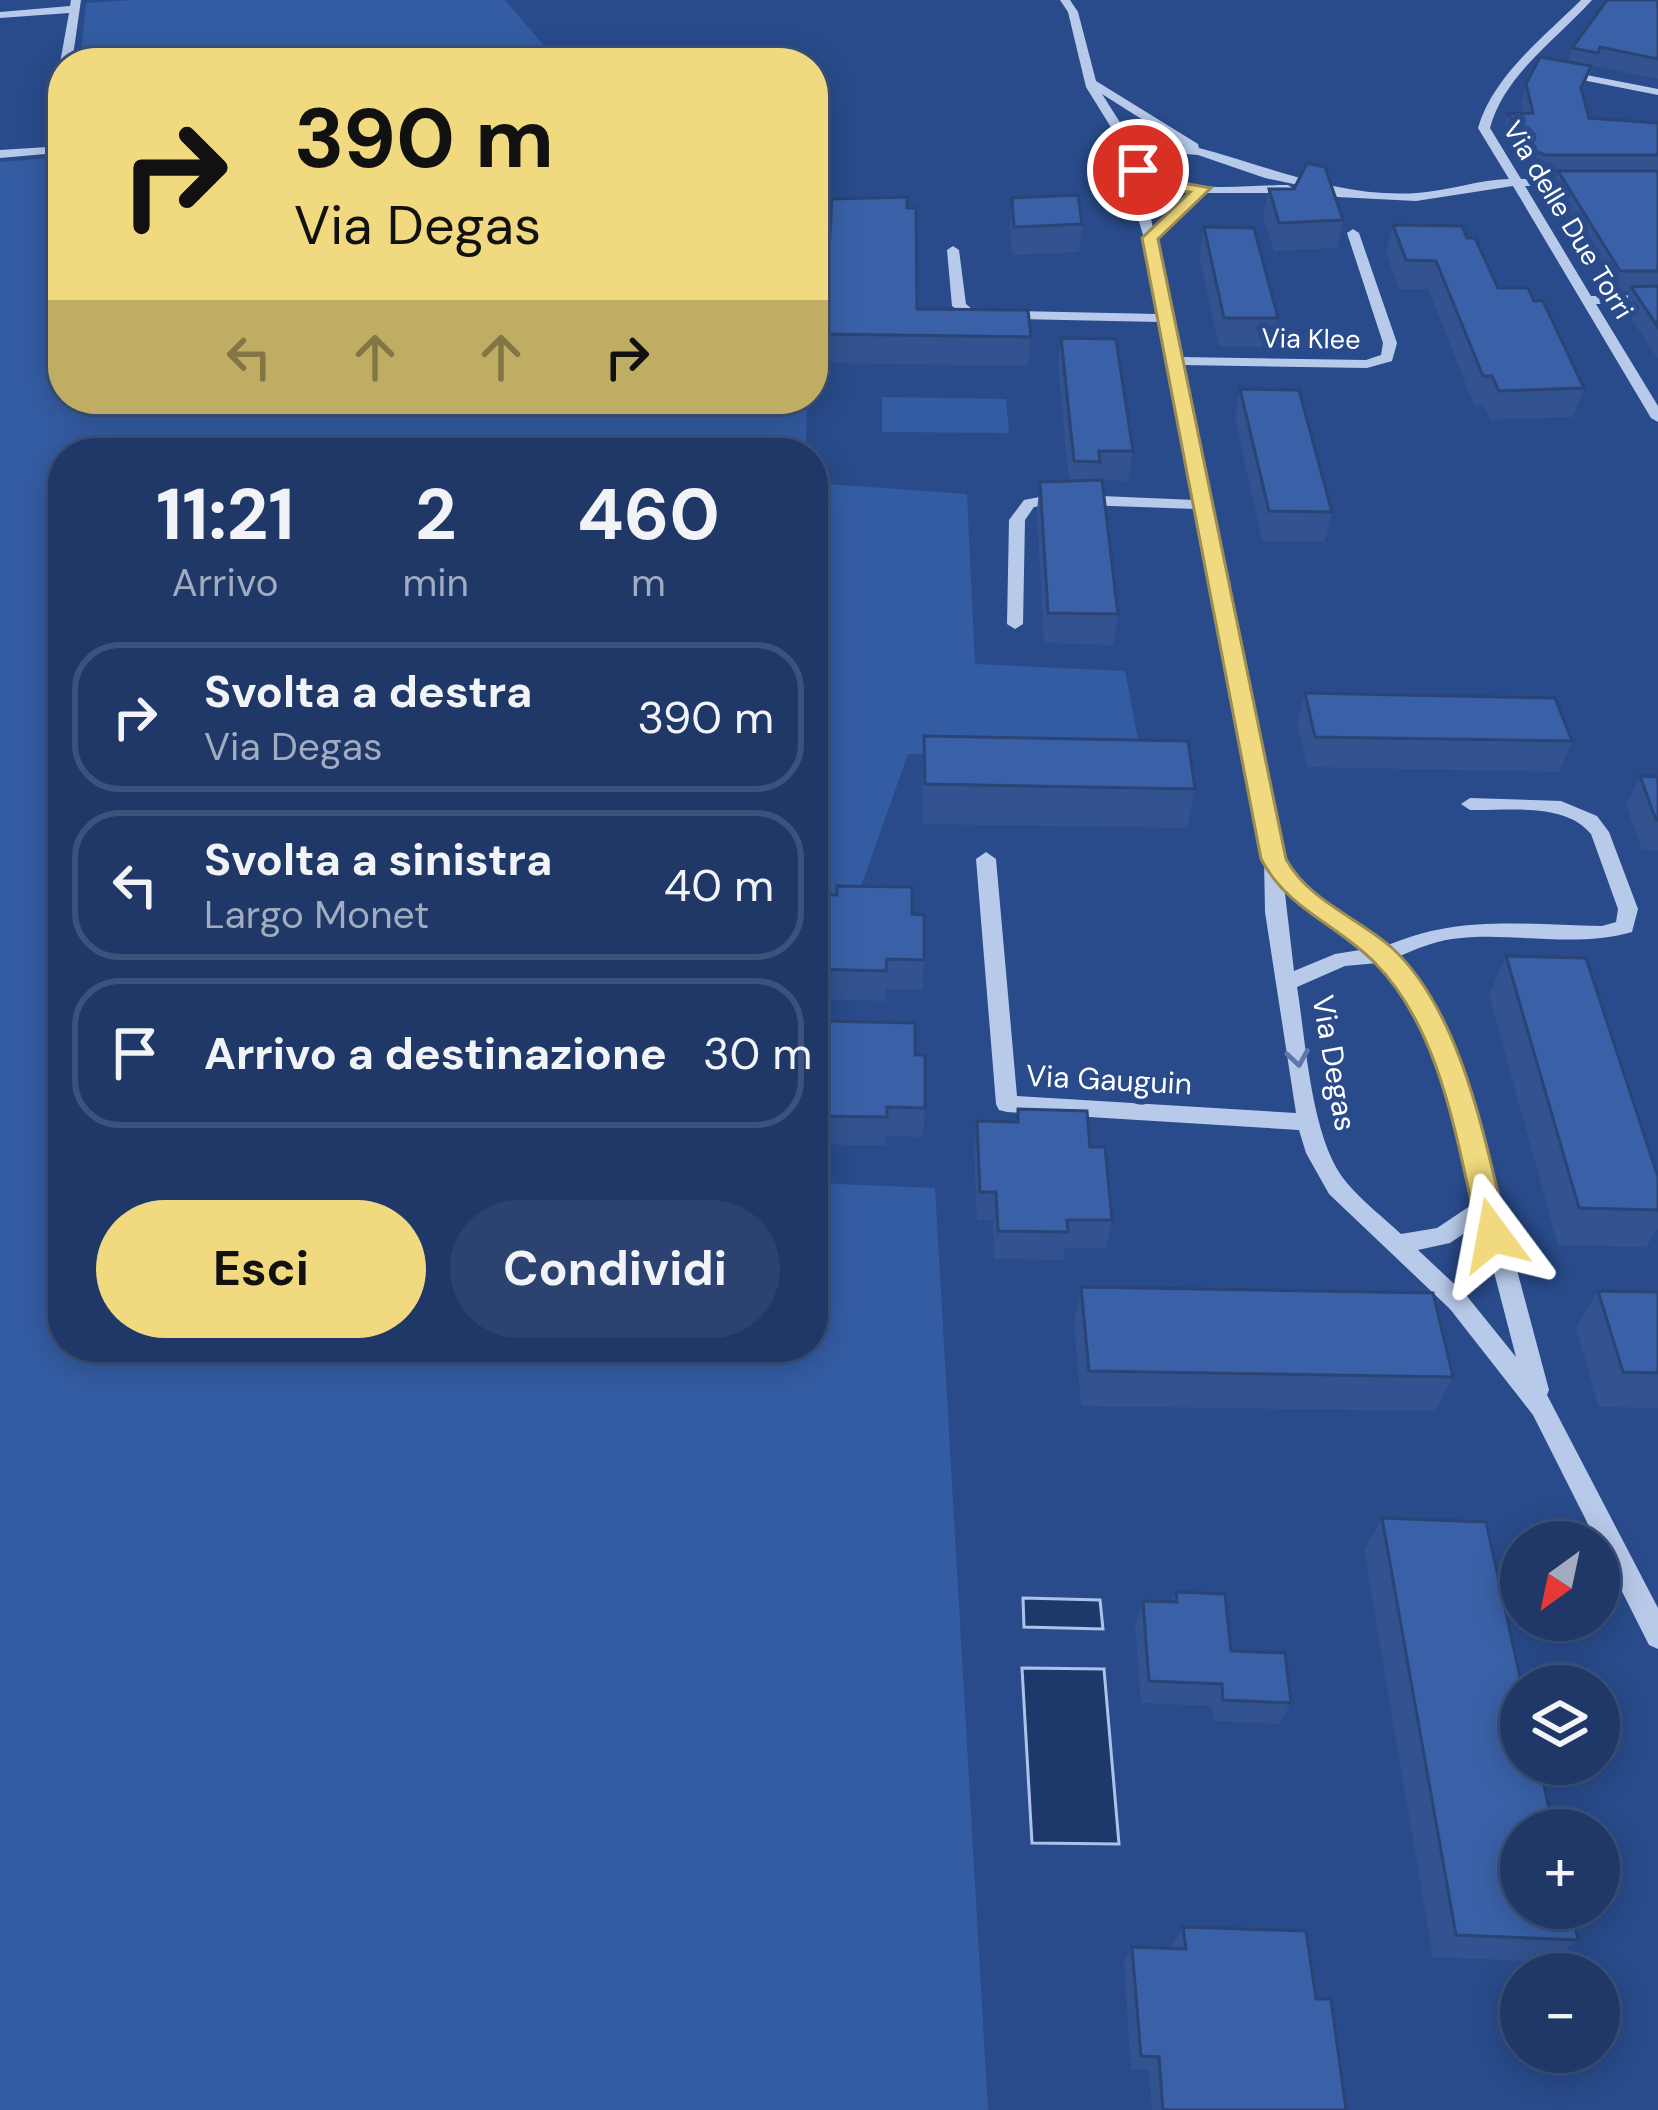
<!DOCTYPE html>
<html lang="it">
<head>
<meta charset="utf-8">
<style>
  body { margin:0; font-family:"DM Sans",sans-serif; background:#2c4371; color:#f1f3f6; height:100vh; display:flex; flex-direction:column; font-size:45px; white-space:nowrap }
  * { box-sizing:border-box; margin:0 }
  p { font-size:39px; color:#a1acc0 }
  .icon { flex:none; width:66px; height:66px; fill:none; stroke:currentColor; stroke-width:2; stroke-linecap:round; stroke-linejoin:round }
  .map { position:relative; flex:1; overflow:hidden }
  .details { position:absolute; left:48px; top:438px; width:780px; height:924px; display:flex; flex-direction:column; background:#1f3868; border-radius:48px; box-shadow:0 6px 30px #0003,0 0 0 3px #3c527c }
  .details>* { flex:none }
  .hud { position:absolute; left:48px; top:48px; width:780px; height:366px; border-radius:48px; box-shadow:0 6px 30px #0003,0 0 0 3px #3c527c; background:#f0d97e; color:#111; overflow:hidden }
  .needle { width:78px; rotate:213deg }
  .buttons { position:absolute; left:1500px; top:1521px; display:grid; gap:24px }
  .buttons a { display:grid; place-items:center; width:120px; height:120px; border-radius:50%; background:#1f3868; box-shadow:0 6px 30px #0003,0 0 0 3px #3c527c; font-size:60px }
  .pin { position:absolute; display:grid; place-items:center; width:102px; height:102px; color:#fff; margin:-51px; border:6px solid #fff; border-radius:50%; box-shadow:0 3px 12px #0007 }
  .me { position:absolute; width:132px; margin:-66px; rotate:347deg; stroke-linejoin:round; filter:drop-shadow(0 0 9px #0008) }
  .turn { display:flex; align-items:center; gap:42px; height:252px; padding:0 48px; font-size:54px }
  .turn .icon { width:156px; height:156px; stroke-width:2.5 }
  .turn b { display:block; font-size:84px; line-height:102px }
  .lanes { display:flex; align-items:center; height:114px; padding:0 48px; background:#0003; justify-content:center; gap:60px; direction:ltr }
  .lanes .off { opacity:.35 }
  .eta { display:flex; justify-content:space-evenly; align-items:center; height:204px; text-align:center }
  .eta b { font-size:72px; font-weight:700; line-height:84px }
  .button { display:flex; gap:24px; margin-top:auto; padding:24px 48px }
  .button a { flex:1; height:138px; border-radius:72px; background:#f0d97e; color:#111; font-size:48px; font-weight:700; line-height:138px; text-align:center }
  .button a+a { background:#2c4371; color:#f1f3f6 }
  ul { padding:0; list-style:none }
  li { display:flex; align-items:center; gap:36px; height:150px; margin:0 24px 18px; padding:0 24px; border:6px solid #3c527c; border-radius:48px }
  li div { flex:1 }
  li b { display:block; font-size:45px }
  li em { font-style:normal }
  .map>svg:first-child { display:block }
  .green { fill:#345ca2 }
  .water { fill:#1d386b; stroke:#acc3e9; stroke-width:3 }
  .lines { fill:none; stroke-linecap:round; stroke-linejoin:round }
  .minor { fill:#b7cae9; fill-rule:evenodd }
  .wall { fill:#325390 }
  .building { fill:#3a61a7; stroke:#294475; stroke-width:3 }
  .oneway { stroke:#5b77ac }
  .route { fill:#f0d97e; stroke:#9c8d52; stroke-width:3 }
  .labels { text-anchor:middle; stroke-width:12; stroke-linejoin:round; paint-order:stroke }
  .far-street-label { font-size:27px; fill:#fff; stroke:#294b8b }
  .street-label { font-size:30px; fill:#fff; stroke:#294b8b }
</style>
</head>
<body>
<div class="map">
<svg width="1658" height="2110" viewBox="0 0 1658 2110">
  <rect width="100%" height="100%" fill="#294b8b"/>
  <path class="green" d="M 134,0 L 505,0 L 559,63 L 80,63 L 86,3 Z
    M 63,157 L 63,399 L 807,399 L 806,453 L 63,453 L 63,1347 L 813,1347 L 813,1183 L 935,1188 L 988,2110 L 0,2110 L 0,162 Z
    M 882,397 L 1006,399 L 1009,433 L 882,432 Z
    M 813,483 L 967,494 L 975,664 L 1125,671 L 1141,755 L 908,754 L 813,1022 Z"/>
  <path class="water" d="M 1023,1598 L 1100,1600 L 1103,1629 L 1024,1627 Z
    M 1022,1668 L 1104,1669 L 1119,1844 L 1032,1843 Z"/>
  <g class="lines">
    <path class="minor" d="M 71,0 L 81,0 L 72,63 L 63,66 L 60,63 L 69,13 L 0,18 L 0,12 L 70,6 Z
      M 1060,0 L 1070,0 L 1078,12 L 1096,81 L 1198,144 L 1199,148 C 1270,167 1341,198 1417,193 C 1448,191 1477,180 1509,179 L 1478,128 C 1493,76 1544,37 1581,0 L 1592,0 C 1557,39 1504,75 1490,128 L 1521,179 L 1580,178 L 1586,182 L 1580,186 L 1525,186 L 1591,296 L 1658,295 L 1658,303 L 1596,304 L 1658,406 L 1658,422 L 1651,418 L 1513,186 L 1416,201 L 1337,197 L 1332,192 L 1265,178 L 1198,155 L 1162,152 L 1151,156 L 1144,167 C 1183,196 1241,185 1288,185 L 1294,189 L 1288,193 L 1205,193 L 1157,239 L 1181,357 L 1366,360 L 1381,355 L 1383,343 L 1347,233 L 1353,229 L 1359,233 L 1397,343 L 1392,361 L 1367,368 L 1182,365 L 1283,858 L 1317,898 L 1384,947 C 1457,914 1523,925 1602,926 L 1616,922 L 1618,909 L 1591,834 C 1565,802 1508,811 1470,810 L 1461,804 L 1470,798 L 1561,801 L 1597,816 L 1609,832 L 1638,909 L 1632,932 C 1573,949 1512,931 1452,939 C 1432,942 1416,949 1398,957 L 1441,1024 L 1470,1094 L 1549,1390 L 1547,1395 L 1658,1608 L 1658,1649 L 1649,1645 L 1533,1415 L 1450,1309 L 1329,1194 L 1306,1153 L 1299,1130 L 1007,1112 L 999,1110 L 996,1104 L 976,859 L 986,852 L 996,859 L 1017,1096 L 1296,1113 L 1265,912 L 1264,859 L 1196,509 L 1055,504 L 1034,507 L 1025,520 L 1023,624 L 1015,629 L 1007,624 L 1009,520 L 1024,500 L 1055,494 L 1195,500 L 1160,322 L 970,318 L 952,306 L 947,250 L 953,246 L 959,250 L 966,304 L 973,310 L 1158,314 L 1144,238 L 1130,192 L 1133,163 L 1086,87 L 1068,12 ZM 1102,94 L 1184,146 L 1161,145 L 1140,154 ZM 1142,178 L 1163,187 L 1192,192 L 1153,228 ZM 1284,885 L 1303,908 L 1360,950 L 1335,954 L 1294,971 ZM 1378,963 L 1385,968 L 1421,1026 L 1448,1094 L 1476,1202 L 1437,1228 L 1401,1234 C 1384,1218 1363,1202 1347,1183 C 1311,1142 1306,1041 1297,987 L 1345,966 ZM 1481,1222 L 1516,1357 L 1466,1295 L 1418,1250 L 1450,1243 Z
      M 1561,70 L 1658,89 L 1658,95 L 1557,75 L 1557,71 Z
      M 63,82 L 63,123 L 57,153 L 0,158 L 0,150 L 48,147 L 57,85 Z"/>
  </g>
  <path class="wall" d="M 1658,0 L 1658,79 L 1594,66 L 1592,71 L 1590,71 L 1582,92 L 1589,118 L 1658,123 L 1658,359 L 1624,308 L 1630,291 L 1613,291 L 1552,191 L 1557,174 L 1540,174 L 1528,170 L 1503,133 L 1508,114 L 1523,114 L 1521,103 L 1526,84 L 1568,62 L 1572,48 Z
    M 1269,189 L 1343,220 L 1337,248 L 1274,251 L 1263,217 Z
    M 1012,198 L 1082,224 L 1079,252 L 1012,255 L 1010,225 Z
    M 1393,225 L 1467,238 L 1498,288 L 1584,388 L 1573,417 L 1490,420 L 1484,405 L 1474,405 L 1428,289 L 1399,289 L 1386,253 Z
    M 1204,227 L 1278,318 L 1272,347 L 1219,346 L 1199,255 Z
    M 917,309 L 1031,337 L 1028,366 L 824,363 L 824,334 Z
    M 1061,338 L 1133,451 L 1128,481 L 1102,480 L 1118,614 L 1113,645 L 1044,643 L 1037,511 L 1040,482 L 1069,481 L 1058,367 Z
    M 1240,389 L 1332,512 L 1324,542 L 1262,541 L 1235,418 Z
    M 1305,693 L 1572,741 L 1559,772 L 1307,767 L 1297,723 Z
    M 924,736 L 1195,789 L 1187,828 L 923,824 L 922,776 Z
    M 1640,776 L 1658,777 L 1658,850 L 1642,850 L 1626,805 Z
    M 813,894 L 912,914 L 924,960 L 923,990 L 886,989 L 885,1001 L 813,999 Z
    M 1506,956 L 1658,1210 L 1658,1228 L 1646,1247 L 1558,1245 L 1489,995 Z
    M 813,1031 L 915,1055 L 925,1108 L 923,1137 L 886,1136 L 886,1146 L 813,1144 Z
    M 1018,1109 L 1090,1147 L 1112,1220 L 1106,1248 L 1065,1248 L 1063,1260 L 994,1259 L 993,1220 L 977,1220 L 974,1150 L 977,1121 L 1016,1122 Z
    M 1081,1287 L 1453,1377 L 1435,1411 L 1081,1406 L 1074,1323 Z
    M 1598,1291 L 1658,1292 L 1658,1408 L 1599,1407 L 1576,1327 Z
    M 1382,1518 L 1578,1940 L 1551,1962 L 1433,1957 L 1364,1550 Z
    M 1176,1592 L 1231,1651 L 1291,1703 L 1279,1724 L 1213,1721 L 1212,1706 L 1141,1703 L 1135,1625 L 1143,1601 L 1172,1602 Z
    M 1183,1927 L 1316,1999 L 1346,2110 L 1152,2110 L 1149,2070 L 1131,2070 L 1124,1963 L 1132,1947 L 1174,1948 L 1173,1944 Z"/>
  <path class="building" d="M 1607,0 L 1658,0 L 1658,59 L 1600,47 L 1598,53 L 1572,48 Z
    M 1540,57 L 1591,66 L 1581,88 L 1589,118 L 1658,123 L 1658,155 L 1546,155 L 1534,151 L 1508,114 L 1533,113 L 1526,84 Z
    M 1307,163 L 1325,167 L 1343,220 L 1279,223 L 1269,189 L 1294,189 Z
    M 1558,171 L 1658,171 L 1658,271 L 1620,271 Z
    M 1078,195 L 1082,224 L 1014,227 L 1012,198 Z
    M 907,197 L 907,208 L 916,208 L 917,309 L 1028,310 L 1031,337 L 824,334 L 832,199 Z
    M 1393,225 L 1462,226 L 1467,238 L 1475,238 L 1498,288 L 1528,288 L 1534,301 L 1543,301 L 1584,388 L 1499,391 L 1492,376 L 1483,376 L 1436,261 L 1406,260 Z
    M 1204,227 L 1254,228 L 1278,318 L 1224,318 Z
    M 1658,286 L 1658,327 L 1631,287 Z
    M 1061,338 L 1116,339 L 1133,451 L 1099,451 L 1100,462 L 1074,461 Z
    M 1240,389 L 1299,390 L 1332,512 L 1269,511 Z
    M 1102,480 L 1118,614 L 1048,613 L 1040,482 Z
    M 1305,693 L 1555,698 L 1572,741 L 1315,737 Z
    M 924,736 L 1188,741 L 1195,789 L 925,784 Z
    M 1640,776 L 1658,777 L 1658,820 L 1656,820 Z
    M 837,886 L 912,887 L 912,914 L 924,915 L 924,960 L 887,959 L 886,971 L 813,969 L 813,894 L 837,895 Z
    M 1506,956 L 1586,958 L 1658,1177 L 1658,1210 L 1579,1208 Z
    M 821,1021 L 915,1023 L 915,1055 L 925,1055 L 925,1108 L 887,1107 L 887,1117 L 813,1116 L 813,1031 L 820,1032 Z
    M 1018,1109 L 1087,1111 L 1090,1147 L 1105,1147 L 1112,1220 L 1067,1220 L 1068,1232 L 998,1231 L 996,1192 L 980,1192 L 977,1121 L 1018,1122 Z
    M 1081,1287 L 1433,1293 L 1453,1377 L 1089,1371 Z
    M 1598,1291 L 1658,1292 L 1658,1373 L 1623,1372 Z
    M 1382,1518 L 1486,1522 L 1522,1686 L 1521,1764 L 1539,1764 L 1554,1830 L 1521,1830 L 1521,1908 L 1571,1908 L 1578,1940 L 1456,1935 Z
    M 1176,1592 L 1225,1594 L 1231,1651 L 1285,1653 L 1291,1703 L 1223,1700 L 1222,1684 L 1149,1681 L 1143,1601 L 1177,1602 Z
    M 1183,1927 L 1306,1931 L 1316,1999 L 1331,1999 L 1346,2110 L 1163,2110 L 1159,2057 L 1141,2056 L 1132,1947 L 1186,1949 Z"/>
  <defs><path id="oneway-chevron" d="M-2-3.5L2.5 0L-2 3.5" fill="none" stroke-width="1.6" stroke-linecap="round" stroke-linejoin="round" transform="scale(3)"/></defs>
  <use class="oneway" href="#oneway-chevron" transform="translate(1298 1058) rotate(81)"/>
  <path class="route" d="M 1138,165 L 1166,180 L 1211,188 L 1158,239 L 1286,859 C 1309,901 1357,917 1391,947 C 1463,1012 1486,1146 1508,1235 L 1504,1244 L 1493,1248 L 1483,1244 L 1479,1235 C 1457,1146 1443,1032 1375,963 C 1337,924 1288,910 1261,859 L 1142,238 L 1190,192 L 1157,188 L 1133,173 L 1133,166 Z"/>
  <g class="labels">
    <g class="far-street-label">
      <text transform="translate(1568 220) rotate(59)" y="9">Via delle Due Torri</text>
      <text transform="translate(1311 339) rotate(1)" y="9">Via Klee</text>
    </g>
    <g class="street-label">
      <text transform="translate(1334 1063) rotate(80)" y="10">Via Degas</text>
      <text transform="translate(1109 1080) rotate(3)" y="10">Via Gauguin</text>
    </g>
  </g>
</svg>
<div class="buttons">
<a><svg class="needle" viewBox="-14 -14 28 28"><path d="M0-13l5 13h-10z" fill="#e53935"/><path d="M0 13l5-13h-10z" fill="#a1acc0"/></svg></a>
<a><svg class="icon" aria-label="layers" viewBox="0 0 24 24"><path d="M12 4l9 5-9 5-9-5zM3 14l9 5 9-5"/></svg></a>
<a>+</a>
<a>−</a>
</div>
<div class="pin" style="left:1138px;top:170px;background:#d93025"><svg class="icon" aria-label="arrive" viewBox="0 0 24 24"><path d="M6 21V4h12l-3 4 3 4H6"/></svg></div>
<svg class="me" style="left:1493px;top:1235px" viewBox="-20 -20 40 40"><path d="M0-17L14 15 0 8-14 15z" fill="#f0d97e" stroke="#fff" stroke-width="4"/></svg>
<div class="hud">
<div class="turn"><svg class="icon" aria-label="right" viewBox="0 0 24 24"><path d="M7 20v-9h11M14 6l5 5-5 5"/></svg><div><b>390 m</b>Via Degas</div></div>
<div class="lanes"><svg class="icon off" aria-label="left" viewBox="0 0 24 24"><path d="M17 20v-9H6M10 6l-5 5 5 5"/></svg><svg class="icon off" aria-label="ahead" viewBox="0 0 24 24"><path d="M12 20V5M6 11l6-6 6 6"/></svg><svg class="icon off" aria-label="ahead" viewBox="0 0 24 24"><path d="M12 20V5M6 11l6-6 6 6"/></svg><svg class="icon" aria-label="right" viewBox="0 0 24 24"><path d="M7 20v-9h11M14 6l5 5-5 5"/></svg></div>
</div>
<section class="details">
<div class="eta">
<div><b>11:21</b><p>Arrivo</p></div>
<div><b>2</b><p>min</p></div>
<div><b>460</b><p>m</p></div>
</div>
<ul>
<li><svg class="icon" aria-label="right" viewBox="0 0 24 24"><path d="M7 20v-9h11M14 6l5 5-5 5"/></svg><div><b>Svolta a destra</b><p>Via Degas</p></div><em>390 m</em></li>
<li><svg class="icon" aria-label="left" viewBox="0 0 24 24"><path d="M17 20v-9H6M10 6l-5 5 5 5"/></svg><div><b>Svolta a sinistra</b><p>Largo Monet</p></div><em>40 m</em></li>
<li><svg class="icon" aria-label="arrive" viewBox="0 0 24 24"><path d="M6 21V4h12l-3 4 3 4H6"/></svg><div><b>Arrivo a destinazione</b></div><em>30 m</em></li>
</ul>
<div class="button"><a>Esci</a><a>Condividi</a></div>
</section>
</div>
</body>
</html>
